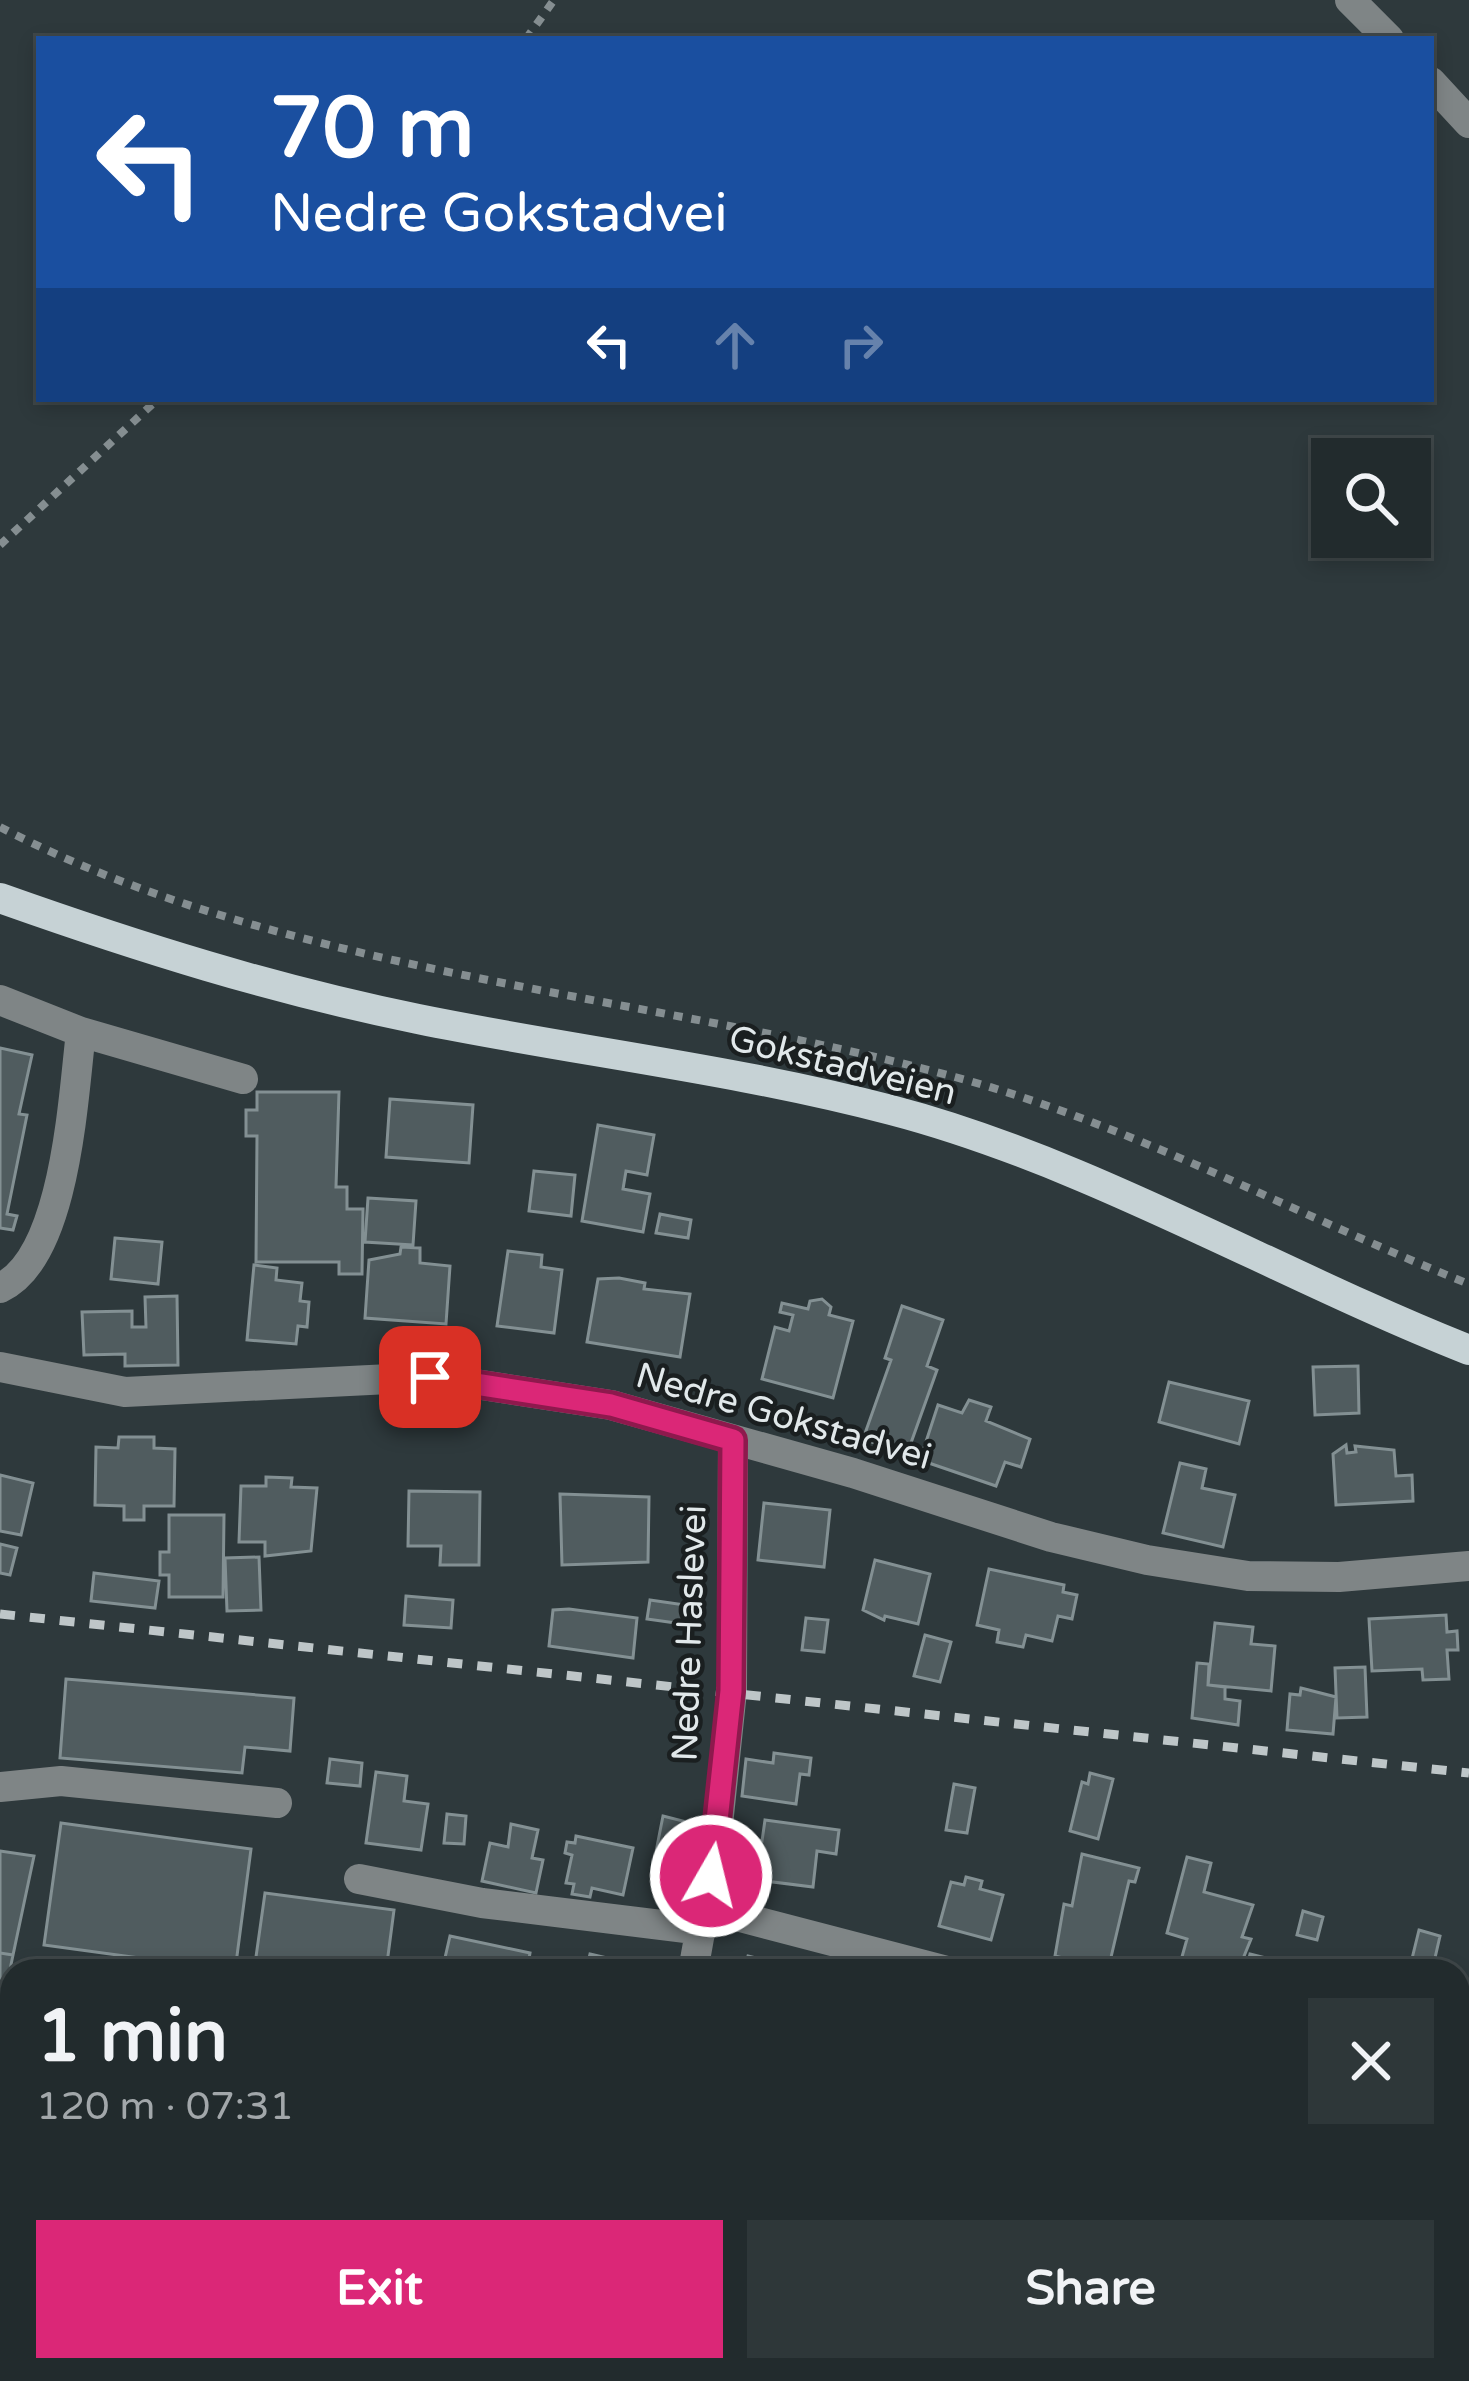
<!DOCTYPE html>
<html lang="en">
<head>
<meta charset="utf-8">
<style>
  body { margin:0; font-family:"Varela Round",sans-serif; background:#2e3739; color:#f1f3f6; height:100vh; display:flex; flex-direction:column; font-size:45px; white-space:nowrap }
  * { box-sizing:border-box; margin:0 }
  p { font-size:39px; color:#a2a7aa }
  .icon { flex:none; width:66px; height:66px; fill:none; stroke:currentColor; stroke-width:2; stroke-linecap:round; stroke-linejoin:round }
  .map { position:relative; flex:1; overflow:hidden }
  .drawer { position:absolute; left:0px; top:1959px; width:1470px; height:423px; display:flex; flex-direction:column; background:#222b2d; border-radius:36px 36px 0 0; box-shadow:0 6px 18px #0003,0 0 0 3px #3f4749 }
  .drawer>* { flex:none }
  .guide { position:absolute; left:36px; top:36px; width:1398px; height:366px; border-radius:0px; box-shadow:0 6px 18px #0003,0 0 0 3px #3f4749; background:#1a4fa0; color:#fff; overflow:hidden }
  .tools { position:absolute; left:1311px; top:438px; display:grid; gap:24px }
  .tools a { display:grid; place-items:center; width:120px; height:120px; border-radius:0px; background:#222b2d; box-shadow:0 6px 18px #0003,0 0 0 3px #3f4749; font-size:60px }
  .pin { position:absolute; display:grid; place-items:center; width:102px; height:102px; color:#fff; margin:-51px; border-radius:24px; box-shadow:0 6px 18px #0006 }
  .me { position:absolute; width:132px; margin:-66px; rotate:8deg; stroke-linejoin:round; filter:drop-shadow(0 0 9px #0008) }
  .turn { display:flex; align-items:center; gap:42px; height:252px; padding:0 36px; font-size:54px }
  .turn .icon { width:156px; height:156px; stroke-width:2.5 }
  .turn b { display:block; font-size:84px; line-height:102px }
  .lanes { display:flex; align-items:center; height:114px; padding:0 36px; background:#0003; justify-content:center; gap:60px; direction:ltr }
  .lanes .off { opacity:.35 }
  .round { display:grid; place-items:center; flex:none; width:126px; height:126px; border-radius:0px; background:#2e3739 }
  .headline { display:flex; align-items:center; justify-content:space-between; height:204px; padding:0 36px }
  h1 { font-size:72px; font-weight:700; line-height:90px }
  .cta { display:flex; gap:24px; margin-top:auto; padding:24px 36px }
  .cta a { flex:1; height:138px; border-radius:0px; background:#db2777; color:#fff; font-size:48px; font-weight:700; line-height:138px; text-align:center }
  .cta a+a { background:#2e3739; color:#f1f3f6 }
  .map>svg:first-child { display:block }
  .building { fill:#505c5f; stroke:#839093; stroke-width:3 }
  .lines { fill:none; stroke-linecap:round; stroke-linejoin:round }
  .path { stroke:#858e91; stroke-width:8; stroke-dasharray:9 9; stroke-linecap:butt }
  .minor { stroke:#7f8586; stroke-width:30 }
  .major { stroke:#c6d2d5; stroke-width:30 }
  .rail { stroke:#bec6c8; stroke-width:9; stroke-dasharray:15 15; stroke-linecap:butt }
  .route-casing { stroke:#8e194d; stroke-width:30 }
  .route { stroke:#db2777; stroke-width:21 }
  .labels { text-anchor:middle; stroke-width:9; stroke-linejoin:round; paint-order:stroke }
  .street-label { font-size:36px; fill:#e1e8ea; stroke:#1a1f20 }
</style>
</head>
<body>
<div class="map">
<svg width="1469" height="2381" viewBox="0 0 1469 2381">
  <rect width="100%" height="100%" fill="#2e393c"/>
  <path class="building" d="M 0,1048 L 32,1055 L 19,1114 L 27,1115 L 7,1214 L 17,1216 L 13,1230 L 0,1228 Z
    M 257,1092 L 339,1092 L 336,1187 L 347,1187 L 347,1209 L 363,1209 L 362,1274 L 339,1274 L 339,1262 L 256,1262 L 257,1136 L 246,1136 L 246,1110 L 257,1110 Z
    M 390,1099 L 473,1105 L 469,1163 L 386,1157 Z
    M 598,1125 L 654,1135 L 647,1175 L 626,1171 L 623,1189 L 650,1194 L 643,1232 L 582,1221 Z
    M 534,1171 L 575,1175 L 571,1216 L 529,1211 Z
    M 368,1198 L 416,1201 L 413,1245 L 365,1242 Z
    M 660,1214 L 691,1220 L 688,1238 L 656,1233 Z
    M 115,1238 L 162,1242 L 158,1284 L 111,1279 Z
    M 401,1247 L 420,1248 L 420,1263 L 450,1266 L 446,1324 L 365,1318 L 369,1260 L 400,1254 Z
    M 508,1251 L 542,1255 L 541,1267 L 562,1270 L 554,1333 L 497,1326 Z
    M 254,1265 L 277,1268 L 276,1280 L 302,1283 L 300,1301 L 309,1302 L 307,1327 L 298,1326 L 296,1344 L 247,1340 Z
    M 619,1278 L 645,1283 L 644,1289 L 690,1294 L 680,1357 L 587,1342 L 598,1279 Z
    M 177,1296 L 178,1365 L 125,1366 L 125,1354 L 84,1355 L 82,1312 L 132,1311 L 132,1327 L 146,1327 L 145,1297 Z
    M 822,1299 L 831,1307 L 829,1315 L 853,1321 L 833,1398 L 762,1379 L 775,1327 L 789,1331 L 793,1315 L 780,1312 L 782,1303 L 808,1309 L 810,1301 Z
    M 902,1306 L 943,1320 L 927,1366 L 937,1370 L 907,1454 L 863,1439 L 891,1360 L 885,1358 Z
    M 1358,1366 L 1359,1413 L 1315,1415 L 1313,1367 Z
    M 1169,1382 L 1249,1401 L 1239,1444 L 1159,1422 Z
    M 969,1400 L 991,1407 L 986,1421 L 1030,1439 L 1021,1467 L 1005,1462 L 996,1486 L 920,1460 L 938,1405 L 962,1413 Z
    M 119,1437 L 154,1437 L 154,1448 L 175,1449 L 174,1506 L 144,1506 L 144,1520 L 124,1520 L 124,1506 L 95,1505 L 96,1447 L 118,1448 Z
    M 1346,1445 L 1347,1453 L 1356,1452 L 1355,1446 L 1394,1450 L 1396,1476 L 1412,1475 L 1413,1501 L 1336,1505 L 1333,1454 Z
    M 1180,1463 L 1206,1469 L 1202,1488 L 1235,1495 L 1223,1547 L 1163,1533 Z
    M 0,1475 L 33,1483 L 21,1535 L 0,1531 Z
    M 266,1477 L 292,1478 L 291,1487 L 317,1488 L 311,1551 L 265,1556 L 265,1542 L 239,1542 L 241,1486 L 266,1486 Z
    M 409,1491 L 480,1492 L 479,1565 L 440,1565 L 441,1546 L 408,1546 Z
    M 560,1494 L 649,1497 L 648,1562 L 562,1565 Z
    M 764,1503 L 830,1510 L 824,1567 L 758,1560 Z
    M 169,1515 L 224,1515 L 223,1597 L 169,1597 L 169,1575 L 160,1575 L 160,1552 L 169,1552 Z
    M 0,1544 L 17,1548 L 10,1575 L 0,1573 Z
    M 259,1557 L 261,1610 L 227,1611 L 225,1558 Z
    M 875,1560 L 930,1574 L 918,1624 L 885,1616 L 884,1620 L 863,1610 Z
    M 989,1569 L 1064,1585 L 1063,1592 L 1077,1595 L 1072,1619 L 1058,1616 L 1052,1641 L 1026,1635 L 1023,1647 L 997,1642 L 999,1630 L 977,1625 Z
    M 94,1573 L 159,1581 L 155,1608 L 91,1601 Z
    M 406,1596 L 453,1600 L 451,1628 L 404,1625 Z
    M 650,1600 L 685,1605 L 683,1624 L 647,1619 Z
    M 569,1609 L 637,1618 L 633,1658 L 549,1646 L 553,1610 Z
    M 1446,1615 L 1447,1632 L 1457,1631 L 1458,1650 L 1447,1650 L 1449,1679 L 1423,1680 L 1422,1669 L 1372,1671 L 1369,1619 Z
    M 806,1618 L 828,1620 L 824,1652 L 802,1650 Z
    M 1215,1623 L 1253,1627 L 1251,1644 L 1275,1646 L 1271,1691 L 1208,1685 Z
    M 925,1635 L 951,1642 L 940,1682 L 914,1676 Z
    M 1197,1663 L 1209,1664 L 1208,1685 L 1225,1687 L 1225,1699 L 1240,1701 L 1238,1725 L 1192,1718 Z
    M 1365,1667 L 1367,1717 L 1337,1718 L 1335,1668 Z
    M 66,1679 L 294,1698 L 290,1751 L 245,1747 L 242,1773 L 60,1758 Z
    M 1301,1688 L 1336,1697 L 1333,1734 L 1287,1730 L 1290,1694 L 1300,1695 Z
    M 774,1753 L 811,1758 L 809,1775 L 800,1774 L 796,1804 L 742,1796 L 746,1759 L 773,1763 Z
    M 330,1759 L 362,1763 L 360,1786 L 327,1783 Z
    M 376,1772 L 407,1776 L 404,1801 L 428,1804 L 421,1850 L 366,1843 Z
    M 1090,1773 L 1113,1779 L 1098,1839 L 1070,1831 L 1082,1782 L 1088,1784 Z
    M 954,1784 L 975,1788 L 967,1833 L 946,1830 Z
    M 447,1814 L 466,1816 L 464,1844 L 444,1843 Z
    M 663,1816 L 683,1821 L 680,1836 L 691,1838 L 686,1863 L 675,1861 L 672,1876 L 652,1872 Z
    M 765,1820 L 839,1830 L 836,1854 L 817,1851 L 813,1887 L 757,1880 L 760,1860 L 749,1859 L 752,1839 L 762,1841 Z
    M 61,1823 L 251,1849 L 235,1971 L 44,1945 Z
    M 511,1824 L 538,1830 L 532,1858 L 543,1860 L 536,1893 L 482,1881 L 490,1843 L 508,1847 Z
    M 576,1836 L 633,1848 L 623,1895 L 592,1888 L 590,1897 L 572,1894 L 574,1884 L 566,1883 L 572,1855 L 565,1853 L 567,1842 L 575,1843 Z
    M 0,1851 L 34,1856 L 13,1955 L 0,1953 Z
    M 1082,1854 L 1139,1868 L 1135,1882 L 1129,1881 L 1108,1970 L 1055,1956 L 1064,1904 L 1072,1906 Z
    M 1187,1857 L 1211,1863 L 1204,1892 L 1253,1905 L 1242,1937 L 1251,1939 L 1238,1971 L 1178,1971 L 1187,1939 L 1167,1933 Z
    M 966,1877 L 982,1881 L 980,1889 L 1003,1895 L 991,1940 L 939,1926 L 951,1882 L 964,1885 Z
    M 265,1893 L 394,1910 L 386,1971 L 254,1971 Z
    M 1303,1911 L 1323,1917 L 1317,1940 L 1297,1935 Z
    M 1419,1930 L 1440,1936 L 1432,1971 L 1409,1971 Z
    M 450,1936 L 530,1953 L 527,1971 L 442,1971 Z
    M 0,1953 L 13,1955 L 0,2018 Z
    M 590,1954 L 646,1967 L 645,1971 L 586,1971 Z
    M 1250,1954 L 1282,1962 L 1280,1971 L 1246,1971 Z
    M 748,1956 L 803,1970 L 806,1958 L 823,1962 L 821,1971 L 744,1971 Z
    M 1458,2012 L 1469,2015 L 1465,2060 L 1458,2058 Z
    M 1469,2160 L 1469,2224 L 1458,2221 Z
    M 264,2370 L 516,2370 L 513,2381 L 260,2381 Z
    M 664,2370 L 764,2370 L 761,2381 L 676,2381 Z
    M 1320,2370 L 1386,2370 L 1382,2381 L 1319,2381 Z"/>
  <g class="lines">
    <path class="path" d="M 526,39 L 554,0
      M 0,545 L 158,399
      M 0,827 C 284,975 646,993 955,1077 C 1133,1125 1298,1216 1469,1284
      M 83,2370 L 90,2381"/>
    <path class="minor" d="M 1350,0 L 1389,39
      M 1431,82 L 1469,123
      M 0,1000 L 81,1032 L 243,1079
      M 0,1288 C 66,1258 73,1097 81,1032
      M 0,1367 L 125,1392 L 430,1377 L 611,1405 L 853,1473 L 1051,1537 L 1147,1560 L 1248,1576 L 1339,1577 L 1469,1566
      M 0,1787 L 61,1781 L 277,1803
      M 359,1879 L 482,1903 L 702,1930
      M 706,1908 L 947,1971
      M 693,1971 L 716,1844 L 732,1691 L 733,1440
      M 0,2089 L 12,2091
      M 1458,2104 L 1469,2107
      M 0,2200 L 12,2189
      M 1155,2370 L 1190,2381
      M 211,2381 L 214,2370
      M 596,2381 L 600,2370
      M 1397,2381 L 1400,2370"/>
    <path class="major" d="M 0,898 C 138,947 275,990 418,1019 C 575,1051 735,1069 891,1110 C 1087,1161 1279,1275 1469,1350
      M 0,2335 L 12,2352
      M 25,2370 L 33,2381"/>
    <path class="rail" d="M 0,1614 L 1469,1773"/>
  </g>
  <g class="lines">
    <defs>
      <path id="route" d="M 430,1377 L 611,1405 L 733,1440 L 731,1691 L 711,1876"/>
    </defs>
    <use href="#route" class="route-casing"/>
    <use href="#route" class="route"/>
  </g>
  <g class="labels">
    <g class="street-label">
      <text transform="translate(843 1064) rotate(14)" y="13">Gokstadveien</text>
      <text transform="translate(784 1415) rotate(16)" y="13">Nedre Gokstadvei</text>
      <text transform="translate(688 1633) rotate(-88)" y="13">Nedre Haslevei</text>
    </g>
  </g>
</svg>
<div class="tools">
<a><svg class="icon" aria-label="search" viewBox="0 0 24 24"><circle cx="10" cy="10" r="6"/><path d="M15 15l6 6"/></svg></a>
</div>
<div class="pin" style="left:430px;top:1377px;background:#d93025"><svg class="icon" aria-label="arrive" viewBox="0 0 24 24"><path d="M6 21V4h12l-3 4 3 4H6"/></svg></div>
<svg class="me" style="left:711px;top:1876px" viewBox="-20 -20 40 40"><circle r="17" fill="#db2777" stroke="#fff" stroke-width="3"/><path d="M0-11L8 9 0 5-8 9z" fill="#fff"/></svg>
<div class="guide">
<div class="turn"><svg class="icon" aria-label="left" viewBox="0 0 24 24"><path d="M17 20v-9H6M10 6l-5 5 5 5"/></svg><div><b>70 m</b>Nedre Gokstadvei</div></div>
<div class="lanes"><svg class="icon" aria-label="left" viewBox="0 0 24 24"><path d="M17 20v-9H6M10 6l-5 5 5 5"/></svg><svg class="icon off" aria-label="ahead" viewBox="0 0 24 24"><path d="M12 20V5M6 11l6-6 6 6"/></svg><svg class="icon off" aria-label="right" viewBox="0 0 24 24"><path d="M7 20v-9h11M14 6l5 5-5 5"/></svg></div>
</div>
<section class="drawer">
<div class="headline"><div><h1>1 min</h1><p>120 m · 07:31</p></div><a class="round"><svg class="icon" aria-label="close" viewBox="0 0 24 24"><path d="M6 6l12 12M18 6L6 18"/></svg></a></div>
<div class="cta"><a>Exit</a><a>Share</a></div>
</section>
</div>
</body>
</html>
